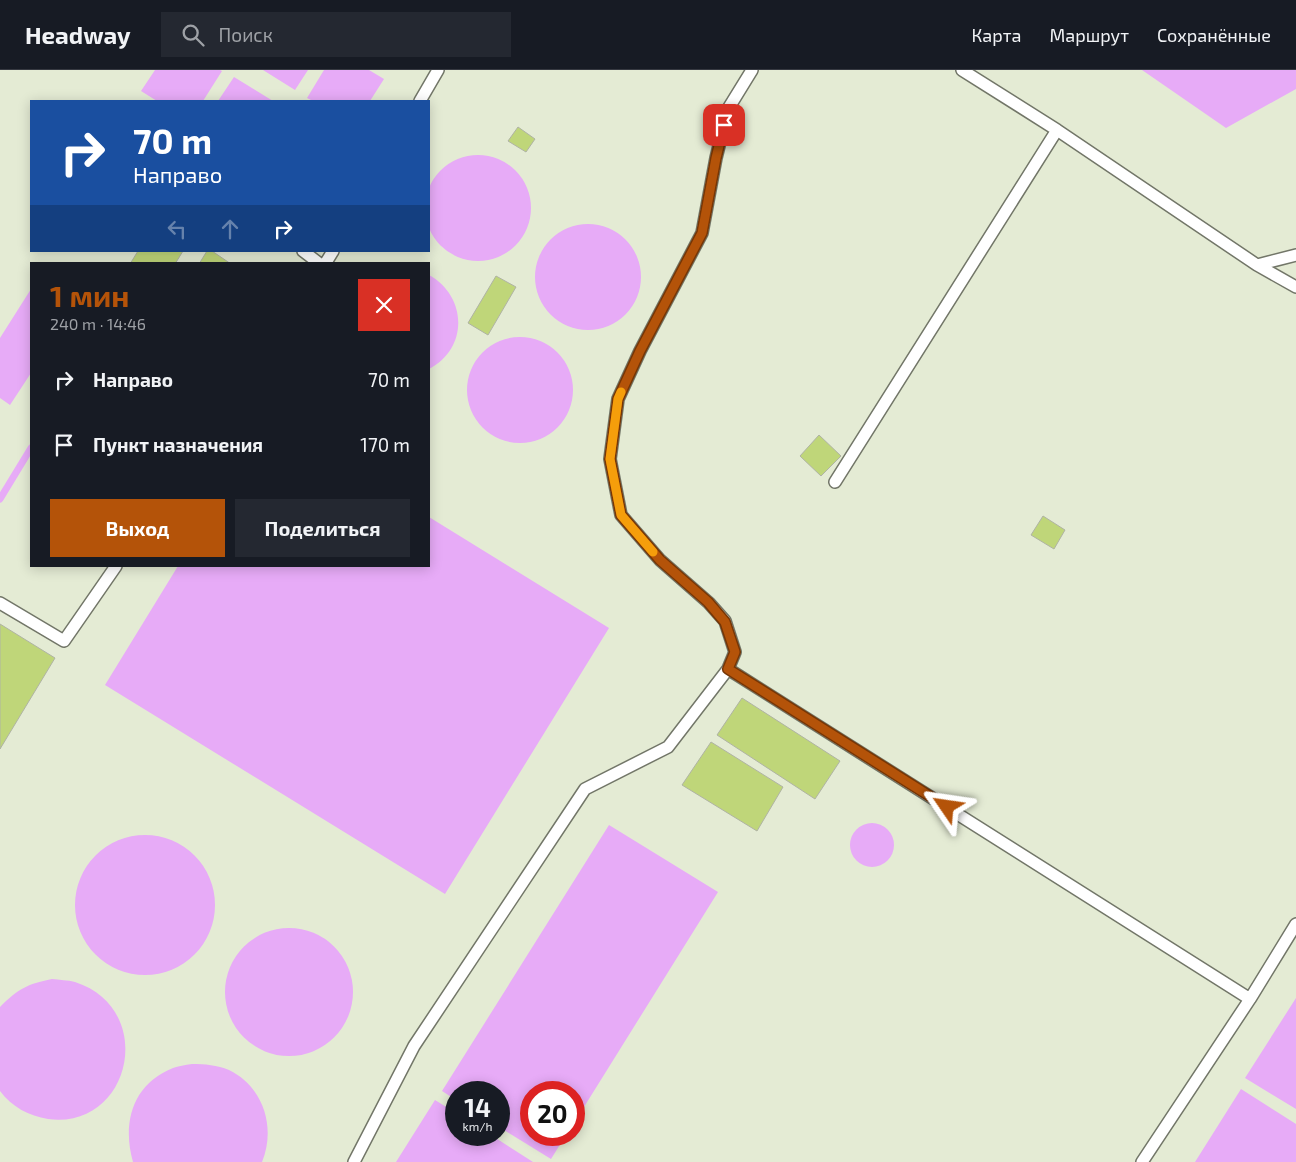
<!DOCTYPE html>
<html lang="ru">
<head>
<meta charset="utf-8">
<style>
  body { margin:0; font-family:"Exo 2",sans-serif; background:#242831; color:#f1f3f6; height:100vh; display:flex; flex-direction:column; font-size:19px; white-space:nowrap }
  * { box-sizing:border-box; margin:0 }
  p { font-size:16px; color:#9ea1a6 }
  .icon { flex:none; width:28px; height:28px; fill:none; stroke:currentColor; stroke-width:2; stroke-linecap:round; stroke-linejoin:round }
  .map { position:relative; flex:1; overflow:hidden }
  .details { position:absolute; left:30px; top:192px; width:400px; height:305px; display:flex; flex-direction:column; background:#171b24; border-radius:0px; box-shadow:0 2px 12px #0003 }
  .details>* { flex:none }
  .banner { position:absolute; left:30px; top:30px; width:400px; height:152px; border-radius:0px; box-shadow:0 2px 12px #0003; background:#1a4fa0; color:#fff; overflow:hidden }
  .speed { position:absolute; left:445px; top:1011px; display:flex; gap:10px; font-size:25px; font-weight:700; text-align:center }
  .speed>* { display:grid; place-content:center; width:65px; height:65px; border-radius:50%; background:#171b24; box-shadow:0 2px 12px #0003; line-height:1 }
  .speed small { font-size:12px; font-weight:400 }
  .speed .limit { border:8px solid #d22; background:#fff; color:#111 }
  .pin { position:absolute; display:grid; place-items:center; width:42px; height:42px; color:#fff; margin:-21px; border-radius:10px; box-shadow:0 2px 8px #0006 }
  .me { position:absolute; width:55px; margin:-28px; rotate:302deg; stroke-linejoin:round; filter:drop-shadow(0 0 4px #0008) }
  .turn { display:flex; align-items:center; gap:18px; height:105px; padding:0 20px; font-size:22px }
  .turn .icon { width:65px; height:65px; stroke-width:2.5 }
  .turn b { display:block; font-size:35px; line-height:42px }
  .lanes { display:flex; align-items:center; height:48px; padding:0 20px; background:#0003; justify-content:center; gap:25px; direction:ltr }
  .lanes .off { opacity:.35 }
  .round { display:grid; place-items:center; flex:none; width:52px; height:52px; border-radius:0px; background:#242831 }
  .headline { display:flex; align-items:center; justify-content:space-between; height:85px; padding:0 20px }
  h1 { font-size:30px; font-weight:700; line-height:38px; color:#b45309 }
  .cta { display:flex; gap:10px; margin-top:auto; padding:10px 20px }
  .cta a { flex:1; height:58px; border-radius:0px; background:#b45309; color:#fff; font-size:20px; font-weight:700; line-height:58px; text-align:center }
  .cta a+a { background:#242831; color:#f1f3f6 }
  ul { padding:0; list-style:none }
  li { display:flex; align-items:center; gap:15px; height:65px; padding:0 20px }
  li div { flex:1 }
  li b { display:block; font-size:19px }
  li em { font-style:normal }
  header { display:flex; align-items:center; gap:30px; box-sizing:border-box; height:70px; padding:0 25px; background:#171b24; border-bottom:1px solid #363941 }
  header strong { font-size:24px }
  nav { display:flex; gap:28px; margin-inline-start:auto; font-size:18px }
  .search { width:350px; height:45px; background:#242831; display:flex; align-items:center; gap:12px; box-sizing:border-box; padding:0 18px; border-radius:0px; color:#9ea1a6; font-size:19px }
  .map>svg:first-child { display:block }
  .built { fill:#e4ebd4; fill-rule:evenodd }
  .water { fill:#e7abf7 }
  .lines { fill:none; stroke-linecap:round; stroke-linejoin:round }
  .stream { stroke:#e7abf7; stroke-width:7 }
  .building { fill:#bfd679; stroke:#afb3a4 }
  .lane-casing { stroke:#727668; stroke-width:14 }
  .lane { stroke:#fff; stroke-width:11 }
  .route-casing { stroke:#753606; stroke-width:12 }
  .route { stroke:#b45309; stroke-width:9 }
  .slow { stroke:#f59e0b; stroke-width:9 }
</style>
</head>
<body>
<header>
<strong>Headway</strong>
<div class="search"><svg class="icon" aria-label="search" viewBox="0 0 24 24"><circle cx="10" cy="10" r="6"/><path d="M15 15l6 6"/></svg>Поиск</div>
<nav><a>Карта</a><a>Маршрут</a><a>Сохранённые</a></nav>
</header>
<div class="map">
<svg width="1296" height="1092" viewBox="0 0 1296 1092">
  <rect width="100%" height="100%" fill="#f2f7e7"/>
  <path class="built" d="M 0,0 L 1296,0 L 1296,1092 L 0,1092 ZM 31,31 L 429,31 L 429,181 L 31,181 ZM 31,194 L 429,194 L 429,496 L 31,496 ZM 456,1022 L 499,1022 L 499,1065 L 456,1065 ZM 531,1022 L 574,1022 L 574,1065 L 531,1065 Z"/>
  <path class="water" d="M 155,0 L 220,0 L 222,1 L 203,31 L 157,31 L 141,21 Z
    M 263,0 L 308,0 L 295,20 Z
    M 324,0 L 369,0 L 384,9 L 370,31 L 313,31 L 307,28 Z
    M 1142,0 L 1296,0 L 1296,19 L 1226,58 Z
    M 234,7 L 273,31 L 218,31 Z
    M425 138a53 53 0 1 1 106 0a53 53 0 1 1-106 0Z
    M535 207a53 53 0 1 1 106 0a53 53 0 1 1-106 0Z
    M 429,205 C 467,226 469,278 429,299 Z
    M 31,219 L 31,303 L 10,335 L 0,328 L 0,268 Z
    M467 320a53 53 0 1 1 106 0a53 53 0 1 1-106 0Z
    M 429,447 L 609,558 L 445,824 L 105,615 L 178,496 L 429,496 Z
    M850 775a22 22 0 1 1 44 0a22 22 0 1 1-44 0Z
    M 609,755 L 718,822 L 574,1053 L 574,1022 L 531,1022 L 531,1065 L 566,1065 L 551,1089 L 499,1057 L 499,1022 L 456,1022 L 456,1030 L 442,1021 Z
    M75 835a70 70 0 1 1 140 0a70 70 0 1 1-140 0Z
    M225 922a64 64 0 1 1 128 0a64 64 0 1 1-128 0Z
    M 52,909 C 59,910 68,910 75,912 C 158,939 131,1060 48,1049 C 29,1046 12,1037 0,1021 L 0,937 C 18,919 27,914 52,909 Z
    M 1296,928 L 1296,1039 L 1245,1008 Z
    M 192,994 C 205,994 217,995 229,1000 C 264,1017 276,1058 262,1092 L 133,1092 C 122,1054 132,1014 173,998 C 178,996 185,995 192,994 Z
    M 1241,1019 L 1296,1054 L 1296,1092 L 1195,1092 Z
    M 435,1030 L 456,1043 L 456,1065 L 491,1065 L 533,1092 L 396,1092 Z"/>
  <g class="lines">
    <path class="stream" d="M 0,429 L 31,378"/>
  </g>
  <path class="building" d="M 518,57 L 535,69 L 526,82 L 508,71 Z
    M 138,181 L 183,181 L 175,194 L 130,194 Z
    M 207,181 L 212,181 L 231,194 L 199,194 Z
    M 496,206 L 516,217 L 488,265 L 468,253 Z
    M 819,365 L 841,386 L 821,406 L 800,386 Z
    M 1043,446 L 1065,460 L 1054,479 L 1031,465 Z
    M 0,554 L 55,588 L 0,679 Z
    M 742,628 L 840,691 L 815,729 L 717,665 Z
    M 711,672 L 783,717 L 757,761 L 682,715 Z"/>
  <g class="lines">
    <defs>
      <path id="lane" d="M 962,0 L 1057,60 L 1257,195 L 1296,217
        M 420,31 L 438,0
        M 303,181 L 320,194
        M 325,194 L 333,181
        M 1257,195 L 1296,185
        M 835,412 L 1057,60
        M 0,533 L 64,571 L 116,496
        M 728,599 L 735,582 L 725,551 L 709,533 L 660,490 L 621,445 L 610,389 L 618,329 L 640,281 L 702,163 L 716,88 L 728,39 L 752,0
        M 354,1092 L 414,976 L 585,719 L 668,677 L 728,599 L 1250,929
        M 1142,1092 L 1250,929 L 1296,854"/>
    </defs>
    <use href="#lane" class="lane-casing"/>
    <use href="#lane" class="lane"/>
  </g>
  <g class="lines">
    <defs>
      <path id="route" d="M 724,55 L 716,88 L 702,163 L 640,281 L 618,329 L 610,389 L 621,445 L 660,490 L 708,532 L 725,552 L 735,582 L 728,599 L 947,737"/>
    </defs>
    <use href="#route" class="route-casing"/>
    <use href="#route" class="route"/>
    <path class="slow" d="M 621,322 L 618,329 L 610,389 L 621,445 L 653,482"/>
  </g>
</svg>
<div class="speed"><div>14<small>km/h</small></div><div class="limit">20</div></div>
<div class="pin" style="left:724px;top:55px;background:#d93025"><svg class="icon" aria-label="arrive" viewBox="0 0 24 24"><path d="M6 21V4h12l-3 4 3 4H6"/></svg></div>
<svg class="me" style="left:947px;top:737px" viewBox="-20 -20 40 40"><path d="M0-17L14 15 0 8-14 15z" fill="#b45309" stroke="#fff" stroke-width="4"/></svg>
<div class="banner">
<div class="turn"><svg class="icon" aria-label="right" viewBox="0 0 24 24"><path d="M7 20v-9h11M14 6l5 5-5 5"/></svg><div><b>70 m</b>Направо</div></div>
<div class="lanes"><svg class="icon off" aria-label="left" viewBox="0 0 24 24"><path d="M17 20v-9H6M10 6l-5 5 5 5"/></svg><svg class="icon off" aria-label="ahead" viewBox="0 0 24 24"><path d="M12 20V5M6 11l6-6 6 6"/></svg><svg class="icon" aria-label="right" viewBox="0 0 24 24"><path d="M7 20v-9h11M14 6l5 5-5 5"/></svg></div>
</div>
<section class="details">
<div class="headline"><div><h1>1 мин</h1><p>240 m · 14:46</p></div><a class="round" style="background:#d93025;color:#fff"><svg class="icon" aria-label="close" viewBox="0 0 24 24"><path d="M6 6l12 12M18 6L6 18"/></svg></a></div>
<ul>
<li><svg class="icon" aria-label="right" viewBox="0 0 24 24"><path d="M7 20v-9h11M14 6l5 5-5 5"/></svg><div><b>Направо</b></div><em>70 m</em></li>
<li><svg class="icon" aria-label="arrive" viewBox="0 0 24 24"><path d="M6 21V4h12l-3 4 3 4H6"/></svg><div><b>Пункт назначения</b></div><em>170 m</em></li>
</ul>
<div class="cta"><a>Выход</a><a>Поделиться</a></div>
</section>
</div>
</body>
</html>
